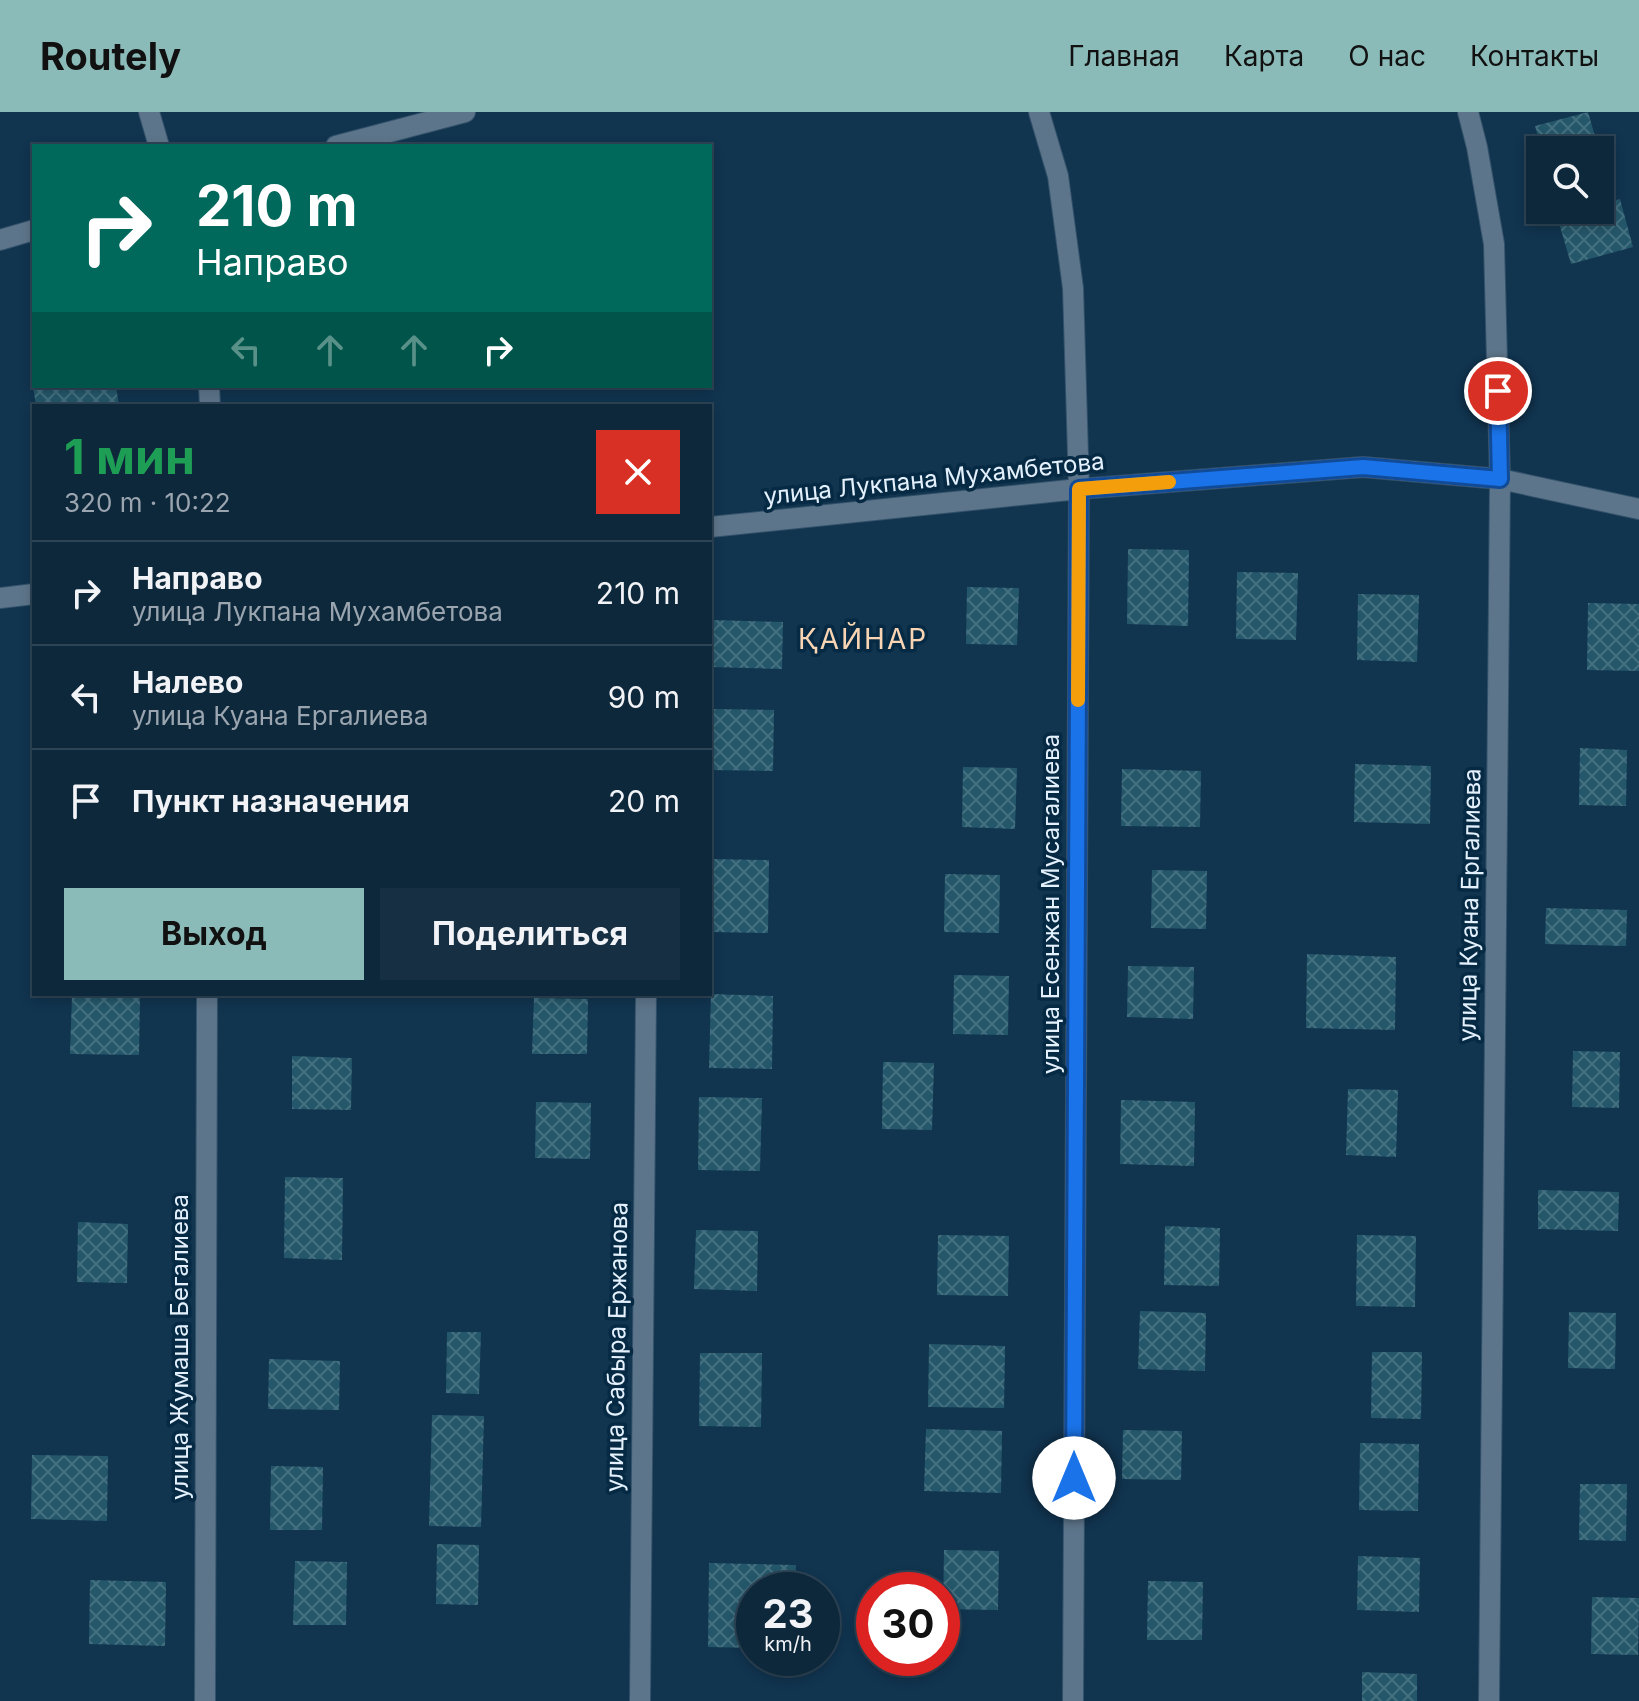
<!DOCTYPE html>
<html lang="ru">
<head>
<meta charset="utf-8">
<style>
  body { margin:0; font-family:Inter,sans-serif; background:#162f42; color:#f1f3f6; height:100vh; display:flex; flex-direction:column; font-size:30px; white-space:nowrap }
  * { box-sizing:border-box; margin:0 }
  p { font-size:26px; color:#9aa5af }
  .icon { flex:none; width:44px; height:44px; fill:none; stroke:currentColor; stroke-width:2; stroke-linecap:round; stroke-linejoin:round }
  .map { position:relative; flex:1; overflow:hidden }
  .panel { position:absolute; left:32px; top:292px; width:680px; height:592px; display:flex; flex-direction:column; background:#0d273b; border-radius:0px; box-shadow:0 4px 12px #0003,0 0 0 2px #2d4455 }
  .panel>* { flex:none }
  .banner { position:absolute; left:32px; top:32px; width:680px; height:244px; border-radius:0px; box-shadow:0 4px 12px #0003,0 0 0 2px #2d4455; background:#00695c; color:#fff; overflow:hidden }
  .buttons { position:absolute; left:1526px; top:24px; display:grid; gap:16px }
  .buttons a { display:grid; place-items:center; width:88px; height:88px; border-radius:0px; background:#0d273b; box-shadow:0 4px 12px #0003,0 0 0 2px #2d4455; font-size:40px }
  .speed { position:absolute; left:736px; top:1460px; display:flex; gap:16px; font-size:40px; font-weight:700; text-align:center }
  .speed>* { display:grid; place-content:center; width:104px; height:104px; border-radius:50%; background:#0d273b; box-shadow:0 4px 12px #0003,0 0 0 2px #2d4455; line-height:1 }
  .speed small { font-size:20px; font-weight:400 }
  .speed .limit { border:12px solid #d22; background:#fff; color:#111 }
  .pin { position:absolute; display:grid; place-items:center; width:68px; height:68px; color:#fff; margin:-34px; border:4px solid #fff; border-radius:50%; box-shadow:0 2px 8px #0007 }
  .me { position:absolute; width:88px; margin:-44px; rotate:0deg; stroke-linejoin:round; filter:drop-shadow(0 0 6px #0008) }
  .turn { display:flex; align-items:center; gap:28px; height:168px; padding:0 32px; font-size:36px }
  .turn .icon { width:104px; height:104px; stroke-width:2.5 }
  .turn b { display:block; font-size:56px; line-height:68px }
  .lanes { display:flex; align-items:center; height:76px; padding:0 32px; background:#0003; justify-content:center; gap:40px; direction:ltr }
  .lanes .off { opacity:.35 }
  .round { display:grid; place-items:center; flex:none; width:84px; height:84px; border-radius:0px; background:#162f42 }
  .summary { display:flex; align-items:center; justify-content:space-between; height:136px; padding:0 32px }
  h1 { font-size:48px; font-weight:700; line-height:60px; color:#1e9e55 }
  .primary-button { display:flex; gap:16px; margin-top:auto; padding:16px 32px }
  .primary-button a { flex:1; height:92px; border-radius:0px; background:#8bbbb9; color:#111; font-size:32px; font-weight:700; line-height:92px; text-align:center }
  .primary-button a+a { background:#162f42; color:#f1f3f6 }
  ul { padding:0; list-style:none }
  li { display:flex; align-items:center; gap:24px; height:104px; padding:0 32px; border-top:2px solid #2d4455 }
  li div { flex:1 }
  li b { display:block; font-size:30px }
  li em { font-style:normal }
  header { display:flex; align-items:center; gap:48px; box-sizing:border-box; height:112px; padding:0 40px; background:#8bbbb9; color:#111 }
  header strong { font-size:38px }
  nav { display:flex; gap:44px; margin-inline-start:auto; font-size:28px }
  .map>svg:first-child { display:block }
  .building { fill:url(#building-cross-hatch) }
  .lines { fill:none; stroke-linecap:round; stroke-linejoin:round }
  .minor-casing { stroke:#33526b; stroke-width:22 }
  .minor { stroke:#5d758a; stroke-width:20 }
  .route-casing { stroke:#114b97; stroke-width:20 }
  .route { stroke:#1a73e8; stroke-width:14 }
  .slow { stroke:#f59e0b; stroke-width:14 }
  .labels { text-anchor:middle; stroke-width:7; stroke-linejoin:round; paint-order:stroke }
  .street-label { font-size:24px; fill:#e4f1fd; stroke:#062a44 }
  .quarter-label { font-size:28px; letter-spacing:2px; fill:#f9d5b3; stroke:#062a44 }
</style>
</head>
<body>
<header>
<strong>Routely</strong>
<nav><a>Главная</a><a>Карта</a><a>О нас</a><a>Контакты</a></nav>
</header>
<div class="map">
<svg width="1639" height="1589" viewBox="0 0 1639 1589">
  <defs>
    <pattern id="building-cross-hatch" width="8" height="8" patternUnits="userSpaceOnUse" patternTransform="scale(2)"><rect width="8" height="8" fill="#24576a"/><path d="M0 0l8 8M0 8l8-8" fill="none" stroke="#447080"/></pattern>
  </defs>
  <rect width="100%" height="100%" fill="#11344f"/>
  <path class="building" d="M 1588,0 L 1599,38 L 1542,38 L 1535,14 Z
    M 1620,87 L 1633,135 L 1571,152 L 1557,104 L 1578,98 L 1600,98 L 1600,92 Z
    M 33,274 L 116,274 L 119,294 L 36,294 Z
    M 1128,437 L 1189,438 L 1188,514 L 1127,512 Z
    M 1237,460 L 1298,461 L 1296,528 L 1236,527 Z
    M 967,475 L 1019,476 L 1017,533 L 966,532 Z
    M 1358,482 L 1419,483 L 1417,550 L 1357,548 Z
    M 1588,491 L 1639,492 L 1639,559 L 1587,558 Z
    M 711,508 L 783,510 L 782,557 L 711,555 Z
    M 710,597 L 774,598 L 773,659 L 710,658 Z
    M 1580,636 L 1627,638 L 1626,694 L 1579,693 Z
    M 1355,652 L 1431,654 L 1430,712 L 1354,710 Z
    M 963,655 L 1017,656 L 1015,717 L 962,715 Z
    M 1122,657 L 1201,659 L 1200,715 L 1121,714 Z
    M 711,747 L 769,748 L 768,821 L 710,820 Z
    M 1152,758 L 1207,759 L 1206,817 L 1151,816 Z
    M 945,762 L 1000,763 L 999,821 L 944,820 Z
    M 1546,796 L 1627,798 L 1626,834 L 1545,832 Z
    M 1307,842 L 1396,845 L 1395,918 L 1306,916 Z
    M 1128,854 L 1194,855 L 1193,907 L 1127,905 Z
    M 954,863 L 1009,864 L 1008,923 L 953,922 Z
    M 711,882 L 773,884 L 772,957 L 709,956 Z
    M 72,884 L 140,885 L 139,943 L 70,942 Z
    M 534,886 L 588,887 L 587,942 L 532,942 Z
    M 1573,939 L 1620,940 L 1619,996 L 1572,995 Z
    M 292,944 L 352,946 L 351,998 L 292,997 Z
    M 883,950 L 934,951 L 932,1018 L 882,1017 Z
    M 1348,977 L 1398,978 L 1396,1045 L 1346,1043 Z
    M 699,985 L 762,986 L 760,1059 L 698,1058 Z
    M 1121,988 L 1195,990 L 1194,1054 L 1120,1052 Z
    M 536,990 L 591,991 L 590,1047 L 535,1046 Z
    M 285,1065 L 343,1066 L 342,1148 L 284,1146 Z
    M 1538,1078 L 1619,1080 L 1618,1119 L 1538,1117 Z
    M 78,1110 L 128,1112 L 127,1171 L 77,1170 Z
    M 1165,1114 L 1220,1116 L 1219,1174 L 1164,1173 Z
    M 696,1118 L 758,1119 L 757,1179 L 694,1177 Z
    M 938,1123 L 1009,1124 L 1008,1184 L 937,1183 Z
    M 1357,1123 L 1416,1124 L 1415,1195 L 1356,1194 Z
    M 1140,1199 L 1206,1201 L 1205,1259 L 1138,1257 Z
    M 1569,1200 L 1616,1201 L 1615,1257 L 1568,1256 Z
    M 447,1220 L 481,1220 L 479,1282 L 446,1281 Z
    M 929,1232 L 1005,1234 L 1004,1296 L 928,1295 Z
    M 1372,1240 L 1422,1240 L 1421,1307 L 1371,1306 Z
    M 700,1241 L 762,1241 L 761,1315 L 699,1314 Z
    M 269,1247 L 340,1249 L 339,1298 L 268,1297 Z
    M 432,1303 L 484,1304 L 481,1415 L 429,1414 Z
    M 926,1317 L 1002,1319 L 1001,1381 L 924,1379 Z
    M 1123,1318 L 1182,1319 L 1181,1368 L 1122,1367 Z
    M 1360,1331 L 1419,1332 L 1418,1399 L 1359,1398 Z
    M 32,1343 L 108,1344 L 107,1409 L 31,1407 Z
    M 271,1354 L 323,1355 L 322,1418 L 270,1418 Z
    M 1580,1372 L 1627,1372 L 1626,1429 L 1579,1428 Z
    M 437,1432 L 479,1433 L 478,1493 L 436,1492 Z
    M 944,1438 L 999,1439 L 998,1498 L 943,1497 Z
    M 1358,1444 L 1420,1446 L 1419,1500 L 1357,1498 Z
    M 295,1449 L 347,1450 L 346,1513 L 293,1513 Z
    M 709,1451 L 796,1453 L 795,1478 L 754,1478 L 754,1536 L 708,1535 Z
    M 90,1468 L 166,1470 L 165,1534 L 89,1532 Z
    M 1148,1469 L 1203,1470 L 1202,1528 L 1147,1528 Z
    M 1592,1485 L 1639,1486 L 1638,1543 L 1591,1542 Z
    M 1362,1560 L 1417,1562 L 1417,1589 L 1362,1589 Z"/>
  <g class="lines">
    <defs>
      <path id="minor" d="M 149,0 L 159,34
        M 1039,0 L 1058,64 L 1073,176 L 1079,377 L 1073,1589
        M 1468,0 L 1477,35 L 1494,132 L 1500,367 L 1489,1589
        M 336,34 L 465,0
        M 0,128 L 34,118
        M 209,274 L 210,294
        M 710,415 L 1079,377 L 1363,355 L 1500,367 L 1639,397
        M 0,486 L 34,482
        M 205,1589 L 207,882
        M 640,1589 L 646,882"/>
    </defs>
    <use href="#minor" class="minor-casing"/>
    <use href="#minor" class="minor"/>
  </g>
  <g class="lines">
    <defs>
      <path id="route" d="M 1074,1366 L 1079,377 L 1363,355 L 1500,367 L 1498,279"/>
    </defs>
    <use href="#route" class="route-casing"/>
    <use href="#route" class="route"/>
    <path class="slow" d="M 1078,588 L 1079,377 L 1169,370"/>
  </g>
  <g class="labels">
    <g class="street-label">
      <text transform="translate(934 367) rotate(-6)" y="8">улица Лукпана Мухамбетова</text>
      <text transform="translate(1051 792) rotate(-90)" y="8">улица Есенжан Мусагалиева</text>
      <text transform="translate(1470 793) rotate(-89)" y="8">улица Куана Ергалиева</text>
      <text transform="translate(180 1235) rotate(-90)" y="8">улица Жумаша Бегалиева</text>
      <text transform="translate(617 1235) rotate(-89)" y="8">улица Сабыра Ержанова</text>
    </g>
    <g class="quarter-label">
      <text x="863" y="537">ҚАЙНАР</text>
    </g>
  </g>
</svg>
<div class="buttons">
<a><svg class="icon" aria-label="search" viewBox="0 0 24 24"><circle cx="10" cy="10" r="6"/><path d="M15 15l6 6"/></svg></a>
</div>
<div class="speed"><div>23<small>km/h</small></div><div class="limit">30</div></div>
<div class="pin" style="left:1498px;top:279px;background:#d93025"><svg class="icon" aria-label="arrive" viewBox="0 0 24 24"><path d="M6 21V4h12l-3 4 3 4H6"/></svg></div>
<svg class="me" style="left:1074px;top:1366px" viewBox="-20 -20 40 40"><circle r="19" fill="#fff"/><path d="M0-13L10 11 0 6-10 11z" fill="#1a73e8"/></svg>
<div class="banner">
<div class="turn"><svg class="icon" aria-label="right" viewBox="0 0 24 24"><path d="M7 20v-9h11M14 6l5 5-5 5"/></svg><div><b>210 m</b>Направо</div></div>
<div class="lanes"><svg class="icon off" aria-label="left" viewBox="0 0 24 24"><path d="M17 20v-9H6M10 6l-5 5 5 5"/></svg><svg class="icon off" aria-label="ahead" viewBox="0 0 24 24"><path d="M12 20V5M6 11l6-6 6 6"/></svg><svg class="icon off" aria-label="ahead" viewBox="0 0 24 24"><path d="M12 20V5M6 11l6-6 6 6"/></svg><svg class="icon" aria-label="right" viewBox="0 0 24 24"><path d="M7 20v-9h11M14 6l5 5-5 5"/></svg></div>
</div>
<section class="panel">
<div class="summary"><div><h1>1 мин</h1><p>320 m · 10:22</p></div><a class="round" style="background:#d93025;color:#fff"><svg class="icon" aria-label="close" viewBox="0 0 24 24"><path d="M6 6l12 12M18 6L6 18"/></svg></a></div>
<ul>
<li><svg class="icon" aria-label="right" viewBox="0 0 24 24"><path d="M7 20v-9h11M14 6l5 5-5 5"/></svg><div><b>Направо</b><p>улица Лукпана Мухамбетова</p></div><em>210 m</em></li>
<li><svg class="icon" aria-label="left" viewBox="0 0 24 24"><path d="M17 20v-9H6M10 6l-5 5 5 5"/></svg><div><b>Налево</b><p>улица Куана Ергалиева</p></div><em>90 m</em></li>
<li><svg class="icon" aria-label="arrive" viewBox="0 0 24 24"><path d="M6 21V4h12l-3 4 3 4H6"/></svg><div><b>Пункт назначения</b></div><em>20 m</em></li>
</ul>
<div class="primary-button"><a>Выход</a><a>Поделиться</a></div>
</section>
</div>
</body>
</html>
